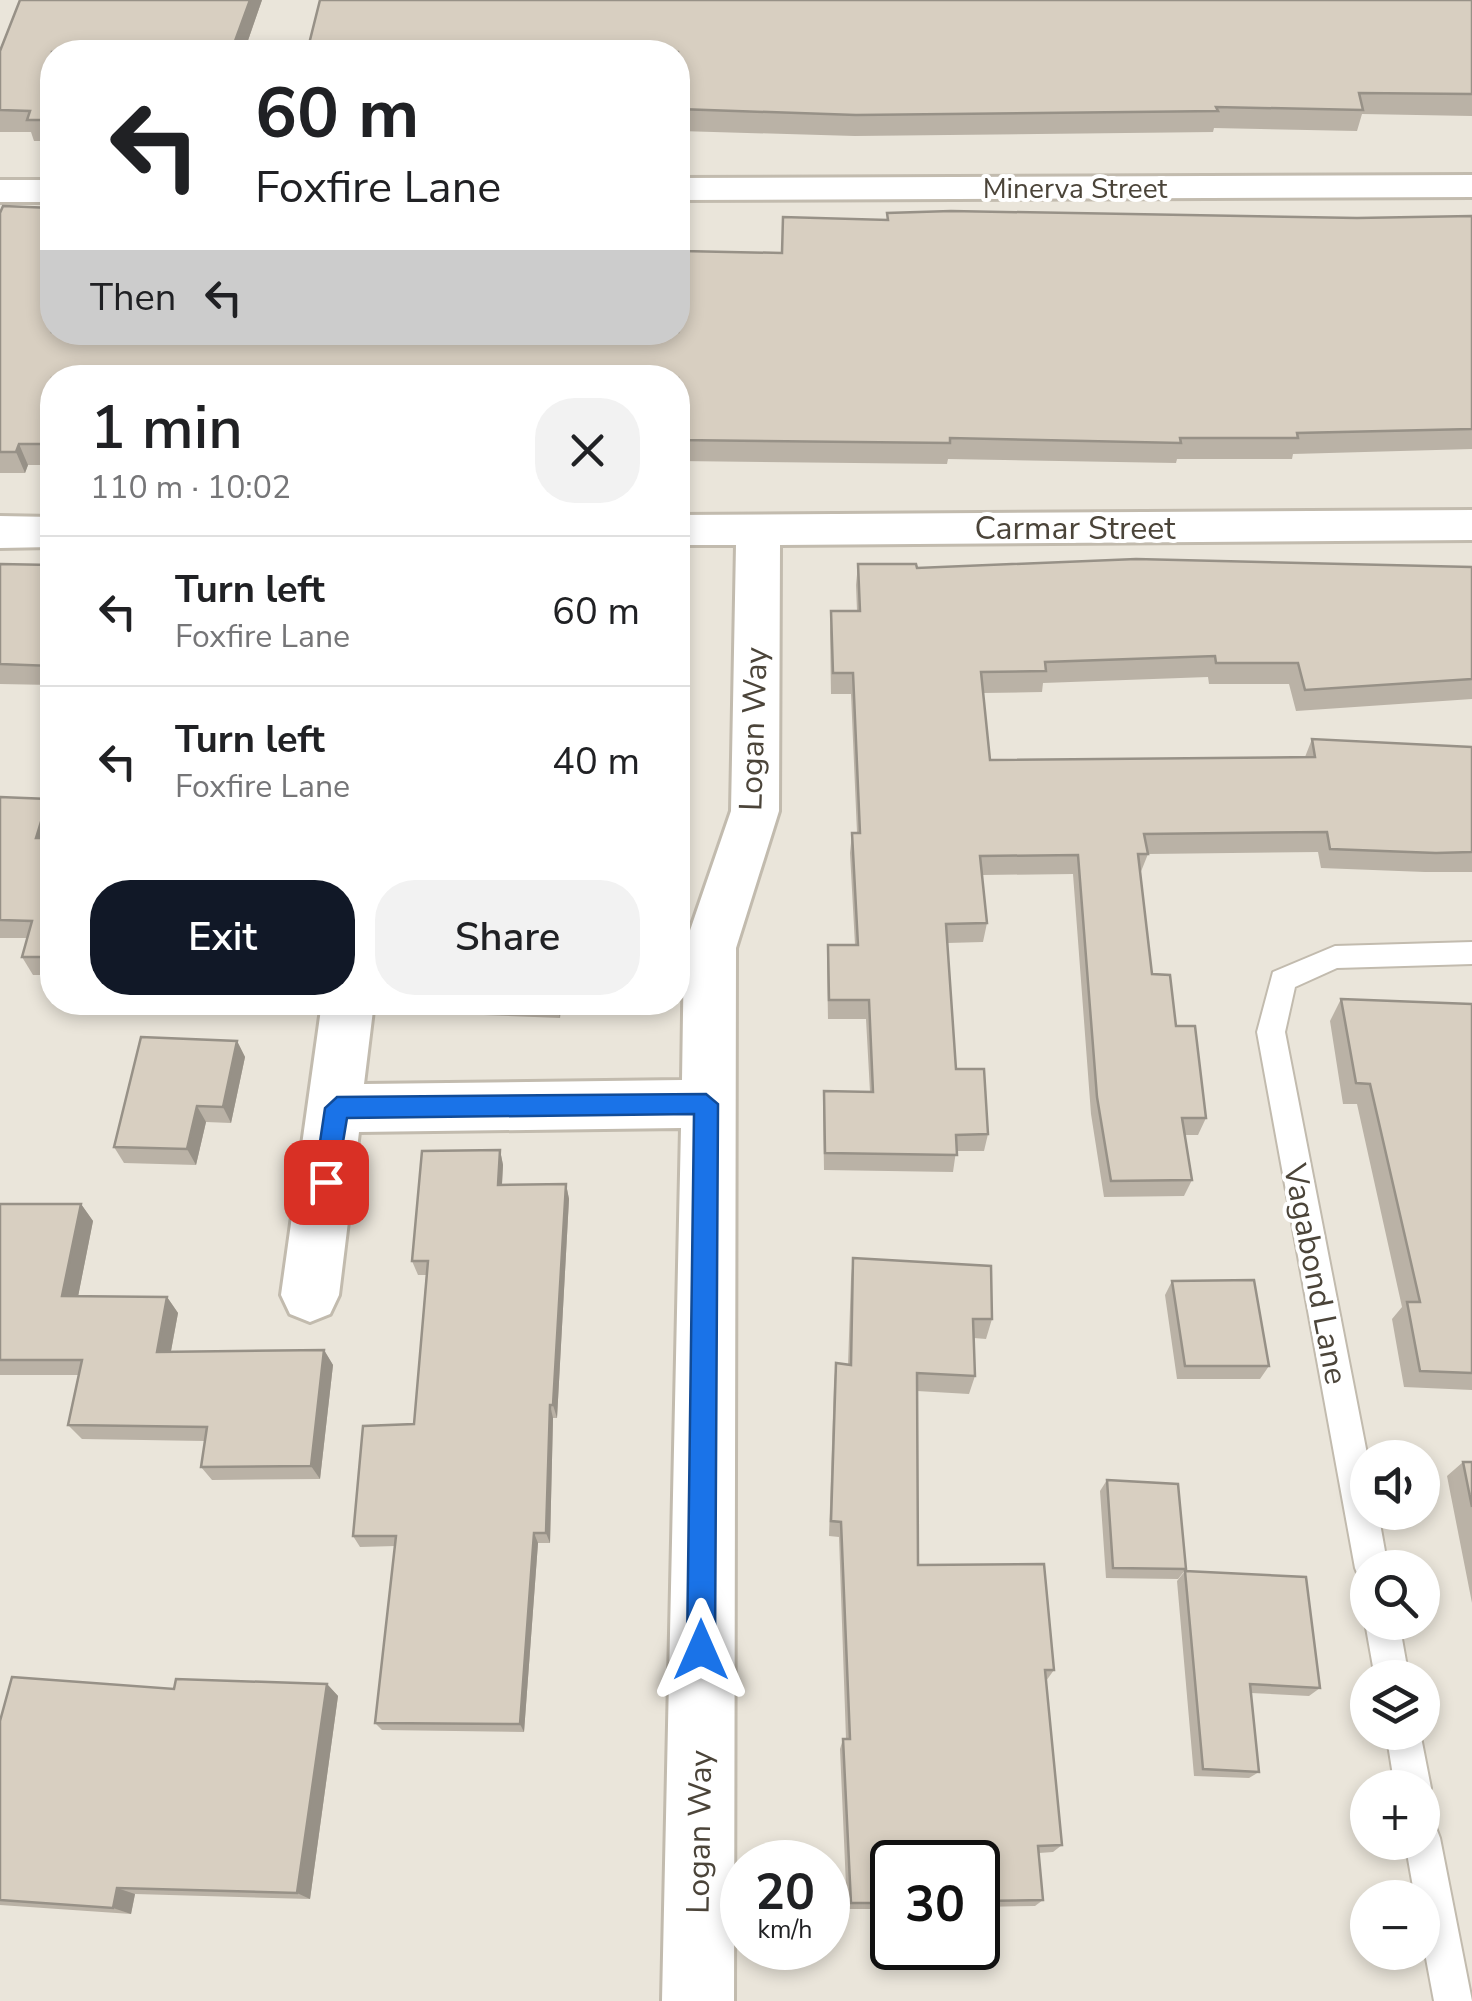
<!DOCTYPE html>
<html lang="en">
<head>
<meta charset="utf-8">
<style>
  body { margin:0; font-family:"Nunito Sans",sans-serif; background:#f2f2f2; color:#202124; height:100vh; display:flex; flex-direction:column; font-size:38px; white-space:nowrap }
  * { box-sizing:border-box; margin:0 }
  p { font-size:32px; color:#757577 }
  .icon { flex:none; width:55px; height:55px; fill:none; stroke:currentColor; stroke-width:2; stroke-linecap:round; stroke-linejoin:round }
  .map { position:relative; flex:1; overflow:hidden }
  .drawer { position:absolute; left:40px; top:365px; width:650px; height:650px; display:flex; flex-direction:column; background:#fff; border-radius:40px; box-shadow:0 5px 15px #0003 }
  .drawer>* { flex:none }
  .top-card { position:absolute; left:40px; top:40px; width:650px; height:305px; border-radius:40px; box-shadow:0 5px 15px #0003; background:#fff; color:#202124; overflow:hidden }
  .fabs { position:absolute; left:1350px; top:1440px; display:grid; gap:20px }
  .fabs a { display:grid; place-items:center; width:90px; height:90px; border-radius:50%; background:#fff; box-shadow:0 5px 15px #0003; font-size:50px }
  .speed { position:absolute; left:720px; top:1840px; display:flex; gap:20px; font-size:50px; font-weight:700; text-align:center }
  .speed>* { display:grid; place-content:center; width:130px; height:130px; border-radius:50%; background:#fff; box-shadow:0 5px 15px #0003; line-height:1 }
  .speed small { font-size:25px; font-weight:400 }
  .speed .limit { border:5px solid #111; border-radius:15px; background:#fff; color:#111 }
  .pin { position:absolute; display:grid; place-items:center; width:85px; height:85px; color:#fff; margin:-42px; border-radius:20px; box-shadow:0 5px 15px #0006 }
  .me { position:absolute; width:110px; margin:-55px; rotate:0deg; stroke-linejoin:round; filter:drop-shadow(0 0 8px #0008) }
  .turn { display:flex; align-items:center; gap:35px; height:210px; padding:0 50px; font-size:45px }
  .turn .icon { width:130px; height:130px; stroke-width:2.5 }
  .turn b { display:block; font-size:70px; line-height:85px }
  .then { display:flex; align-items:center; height:95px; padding:0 50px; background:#0003; gap:20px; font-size:38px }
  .round { display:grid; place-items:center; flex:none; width:105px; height:105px; border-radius:40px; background:#f2f2f2 }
  .headline { display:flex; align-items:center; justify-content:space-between; height:170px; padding:0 50px }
  h1 { font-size:60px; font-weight:600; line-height:75px }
  .button { display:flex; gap:20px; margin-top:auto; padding:20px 50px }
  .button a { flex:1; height:115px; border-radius:40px; background:#111827; color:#fff; font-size:40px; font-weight:600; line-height:115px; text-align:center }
  .button a+a { background:#f2f2f2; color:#202124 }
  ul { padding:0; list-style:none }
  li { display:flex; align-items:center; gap:30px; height:150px; padding:0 50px; border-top:2px solid #e0e0e0 }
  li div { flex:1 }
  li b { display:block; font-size:38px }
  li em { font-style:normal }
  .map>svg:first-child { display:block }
  .residential { fill:#eae5da; fill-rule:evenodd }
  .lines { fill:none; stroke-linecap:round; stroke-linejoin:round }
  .lane-casing { stroke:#c2bbae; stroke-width:4 }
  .street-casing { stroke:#c2bbae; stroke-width:6 }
  .lane { fill:#fff; fill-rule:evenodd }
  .street { fill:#fff; fill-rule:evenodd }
  .wall { fill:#bab2a6 }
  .shaded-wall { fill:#979187 }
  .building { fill:#d8cfc1; stroke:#979187; stroke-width:2.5 }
  .route { fill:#1a73e8; stroke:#114b97; stroke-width:2.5 }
  .labels { text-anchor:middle; stroke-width:8; stroke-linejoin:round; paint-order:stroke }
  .far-street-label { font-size:28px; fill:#4b4439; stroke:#fff }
  .street-label { font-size:32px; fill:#4b4439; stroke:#fff }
</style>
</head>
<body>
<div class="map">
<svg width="1472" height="2001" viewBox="0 0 1472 2001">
  <rect width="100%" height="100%" fill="#f6f3ec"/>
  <path class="residential" d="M 0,0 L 1472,0 L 1472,2001 L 0,2001 ZM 52,52 L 678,52 L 678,332 L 52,332 ZM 52,378 L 678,378 L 678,1002 L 52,1002 ZM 1368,1458 L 1422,1458 L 1422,1512 L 1368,1512 ZM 1368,1568 L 1422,1568 L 1422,1622 L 1368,1622 ZM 1368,1678 L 1422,1678 L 1422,1732 L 1368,1732 ZM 1368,1788 L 1422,1788 L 1422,1842 L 1368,1842 ZM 742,1862 L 828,1862 L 828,1948 L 742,1948 ZM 892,1862 L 978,1862 L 978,1948 L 892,1948 ZM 1368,1898 L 1422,1898 L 1422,1952 L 1368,1952 Z"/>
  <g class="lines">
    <defs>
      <path id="lane" d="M 1472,942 L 1472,964 L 1337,968 L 1295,987 L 1285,1032 L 1368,1459 L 1368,1512 L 1378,1512 L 1388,1568 L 1368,1568 L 1368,1583 L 1360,1580 L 1355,1568 L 1257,1032 L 1273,972 L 1335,946 Z
        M 1368,1617 L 1368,1622 L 1399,1622 L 1409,1678 L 1375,1678 L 1365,1622 Z
        M 1386,1732 L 1420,1732 L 1431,1788 L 1425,1800 L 1422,1788 L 1395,1788 Z
        M 1422,1820 L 1435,1825 L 1440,1838 L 1472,2001 L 1434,2001 L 1422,1937 L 1422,1898 L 1415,1898 L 1405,1842 L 1422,1842 Z"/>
      <path id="street" d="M 1472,175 L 1472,197 L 678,200 L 678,178 Z
        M 0,180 L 52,180 L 52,202 L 0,202 Z
        M 1472,510 L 1472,540 L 780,545 L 779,811 L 736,948 L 734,2001 L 662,2001 L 681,1128 L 359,1132 L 339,1295 L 330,1314 L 310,1322 L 290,1314 L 281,1295 L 322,1002 L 374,1002 L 364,1084 L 682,1080 L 684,948 L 731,811 L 736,545 L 678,545 L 678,515 Z
        M 0,516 L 52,517 L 52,547 L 0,548 Z"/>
    </defs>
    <use href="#lane" class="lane-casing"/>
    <use href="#street" class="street-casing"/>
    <use href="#lane" class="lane"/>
    <use href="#street" class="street"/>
  </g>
  <path class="wall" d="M 20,0 L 262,0 L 244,52 L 52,52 L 52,141 L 34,141 L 31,132 L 0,132 L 0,51 Z
    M 1472,0 L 1472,116 L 1362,114 L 1357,131 L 1214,128 L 1213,132 L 855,136 L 680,131 L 679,110 L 678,110 L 678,52 Z
    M 0,213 L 52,332 L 686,214 L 685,251 L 782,253 L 887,219 L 887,213 L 1357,218 L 1472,216 L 1472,449 L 1293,454 L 1292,459 L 1177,459 L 1176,463 L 948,459 L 947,464 L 678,461 L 678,378 L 52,378 L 52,465 L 28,465 L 25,473 L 0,473 Z
    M 0,564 L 52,565 L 52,685 L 0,684 Z
    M 858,564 L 917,568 L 1472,567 L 1472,699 L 1296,711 L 1289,684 L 1209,684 L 1208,677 L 1043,683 L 1042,692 L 983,693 L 990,760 L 1305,757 L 1312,739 L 1472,747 L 1472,872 L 1425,872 L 1321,868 L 1318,852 L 1148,854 L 1140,874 L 1152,974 L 1176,1026 L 1206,1118 L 1198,1135 L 1185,1135 L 1192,1180 L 1184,1196 L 1104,1197 L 1091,1114 L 1073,874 L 982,875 L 987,923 L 983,942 L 947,943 L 956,1069 L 988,1134 L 984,1151 L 956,1151 L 953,1172 L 824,1170 L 823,1109 L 824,1091 L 870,1092 L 866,1019 L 828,1019 L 827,963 L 828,945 L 855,945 L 850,853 L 852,833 L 857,833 L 851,694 L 831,694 L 830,632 L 831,611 L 857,611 L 856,585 Z
    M 0,797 L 48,799 L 52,807 L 52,975 L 33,975 L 22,957 L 27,938 L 0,938 Z
    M 1341,999 L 1472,1004 L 1472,1390 L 1404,1387 L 1392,1319 L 1402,1307 L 1357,1104 L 1343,1104 L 1330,1021 Z
    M 428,1002 L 561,1002 L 560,1018 L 431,1013 Z
    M 237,1041 L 245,1057 L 231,1123 L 206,1122 L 196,1165 L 124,1163 L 114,1147 Z
    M 500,1150 L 503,1165 L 502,1185 L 566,1184 L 569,1199 L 557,1418 L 553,1418 L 550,1543 L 538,1543 L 524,1732 L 382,1730 L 375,1723 L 395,1546 L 360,1547 L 353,1536 L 414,1424 L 426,1275 L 418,1275 L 412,1261 Z
    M 0,1204 L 81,1204 L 93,1221 L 78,1296 L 167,1297 L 178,1313 L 171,1351 L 324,1350 L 333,1365 L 320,1479 L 212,1480 L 201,1467 L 205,1441 L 82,1439 L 68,1425 L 79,1375 L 0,1375 Z
    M 853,1258 L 992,1319 L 986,1339 L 974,1338 L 975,1376 L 969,1394 L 917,1391 L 918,1565 L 1054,1670 L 1046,1681 L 1062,1845 L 1053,1852 L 1039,1853 L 1043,1900 L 1035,1906 L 978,1907 L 978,1862 L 892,1862 L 892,1909 L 847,1909 L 840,1749 L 843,1739 L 846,1739 L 839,1537 L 829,1536 L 834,1382 L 836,1363 L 848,1365 L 851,1279 Z
    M 1172,1281 L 1269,1366 L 1260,1379 L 1177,1379 L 1165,1295 Z
    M 1463,1462 L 1472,1462 L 1472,1603 L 1447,1476 Z
    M 1107,1480 L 1186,1569 L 1178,1579 L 1106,1578 L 1100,1491 Z
    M 1185,1571 L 1320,1688 L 1309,1696 L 1251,1693 L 1259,1772 L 1249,1778 L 1194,1776 L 1177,1581 Z
    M 327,1684 L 338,1696 L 310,1899 L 135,1894 L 131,1914 L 0,1905 L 0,1721 L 174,1689 Z"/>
  <path class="shaded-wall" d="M 250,0 L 262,0 L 244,52 L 231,52 Z
    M 19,444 L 28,465 L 25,473 L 16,452 Z
    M 48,799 L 52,807 L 52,838 L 36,838 Z
    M 557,1002 L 561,1002 L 560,1018 Z
    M 237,1041 L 245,1057 L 231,1123 L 223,1107 Z
    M 197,1106 L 206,1122 L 196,1165 L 187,1149 Z
    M 500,1150 L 503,1165 L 501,1200 L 498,1185 Z
    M 566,1184 L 569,1199 L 557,1418 L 553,1405 Z
    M 81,1204 L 93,1221 L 75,1312 L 62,1296 Z
    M 167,1297 L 178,1313 L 168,1367 L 157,1352 Z
    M 324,1350 L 333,1365 L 320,1479 L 311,1466 Z
    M 550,1405 L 553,1418 L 550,1543 L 546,1533 Z
    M 534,1533 L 538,1543 L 524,1732 L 520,1724 Z
    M 327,1684 L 338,1696 L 310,1899 L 297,1893 Z
    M 117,1888 L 135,1894 L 131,1914 L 113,1908 Z"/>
  <path class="building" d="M 20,0 L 250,0 L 231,52 L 52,52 L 52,120 L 27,120 L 30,111 L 0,110 L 0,51 Z
    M 320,0 L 1472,0 L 1472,94 L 1359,93 L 1363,110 L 1216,107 L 1218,111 L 856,115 L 679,109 L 681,89 L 678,89 L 678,52 L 307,52 Z
    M 3,206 L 52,208 L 52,332 L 678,332 L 678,214 L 686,214 L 683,251 L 782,253 L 783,217 L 888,220 L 887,213 L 951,211 L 1357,218 L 1472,216 L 1472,429 L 1297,433 L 1298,438 L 1180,438 L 1181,443 L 950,438 L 950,443 L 678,440 L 678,378 L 52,378 L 52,444 L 19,444 L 16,452 L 0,452 L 0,213 Z
    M 1136,559 L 1472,567 L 1472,679 L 1305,690 L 1298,663 L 1216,663 L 1215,656 L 1045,662 L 1046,671 L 981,672 L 990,760 L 1315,757 L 1312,739 L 1472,747 L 1472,852 L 1436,853 L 1330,849 L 1327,832 L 1144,834 L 1148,854 L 1138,854 L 1152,974 L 1170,975 L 1176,1026 L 1195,1026 L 1206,1118 L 1182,1118 L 1192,1180 L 1111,1181 L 1097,1097 L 1078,855 L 980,856 L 987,923 L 946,924 L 956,1069 L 984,1069 L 988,1134 L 956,1135 L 957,1155 L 825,1153 L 824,1091 L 873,1092 L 869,1000 L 829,1000 L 828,945 L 858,945 L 852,833 L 860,833 L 853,673 L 833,673 L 831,611 L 860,611 L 858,564 L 916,564 L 917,568 Z
    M 0,564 L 52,565 L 52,666 L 0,664 Z
    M 0,797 L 48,799 L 36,838 L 52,838 L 52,957 L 22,957 L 32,921 L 0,920 Z
    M 1341,999 L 1472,1004 L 1472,1373 L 1420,1371 L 1407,1302 L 1420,1302 L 1370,1084 L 1356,1083 Z
    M 141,1037 L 237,1041 L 223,1107 L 197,1106 L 187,1149 L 114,1147 Z
    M 500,1150 L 498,1185 L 566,1184 L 553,1405 L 550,1405 L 546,1533 L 534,1533 L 520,1724 L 375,1723 L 396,1536 L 353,1536 L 363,1426 L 414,1424 L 428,1261 L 412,1261 L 422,1151 Z
    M 0,1204 L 81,1204 L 62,1296 L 167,1297 L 157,1352 L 324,1350 L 311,1466 L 201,1467 L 207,1427 L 68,1425 L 82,1360 L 0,1360 Z
    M 853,1258 L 991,1266 L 992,1319 L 973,1319 L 975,1376 L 917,1373 L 918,1565 L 1044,1564 L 1054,1670 L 1045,1670 L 1062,1845 L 1038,1846 L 1043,1900 L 978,1901 L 978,1862 L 892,1862 L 892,1903 L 851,1903 L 843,1739 L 850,1739 L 841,1522 L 831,1521 L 836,1363 L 851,1365 Z
    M 1254,1280 L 1269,1366 L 1185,1366 L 1172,1281 Z
    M 1463,1462 L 1472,1462 L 1472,1507 Z
    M 1107,1480 L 1178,1484 L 1186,1569 L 1113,1568 Z
    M 1185,1571 L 1306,1577 L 1320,1688 L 1250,1684 L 1259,1772 L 1203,1769 Z
    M 12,1677 L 174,1689 L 176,1679 L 327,1684 L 297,1893 L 117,1888 L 113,1908 L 0,1900 L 0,1721 Z"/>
  <path class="route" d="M 706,1094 L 718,1104 L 715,1650 L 711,1660 L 701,1664 L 691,1660 L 687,1650 L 694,1114 L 347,1118 L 335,1190 L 318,1190 L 314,1182 L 325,1108 L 337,1097 Z"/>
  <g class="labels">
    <g class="far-street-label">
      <text x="1075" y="198">Minerva Street</text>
    </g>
    <g class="street-label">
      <text x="1075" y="539">Carmar Street</text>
      <text transform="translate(753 729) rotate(-88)" y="11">Logan Way</text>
      <text transform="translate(1316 1274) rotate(79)" y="11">Vagabond Lane</text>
      <text transform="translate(699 1832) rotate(-89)" y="11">Logan Way</text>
    </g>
  </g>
</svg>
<div class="fabs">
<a><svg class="icon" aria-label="sound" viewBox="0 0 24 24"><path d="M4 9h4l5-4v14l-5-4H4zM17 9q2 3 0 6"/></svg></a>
<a><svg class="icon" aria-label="search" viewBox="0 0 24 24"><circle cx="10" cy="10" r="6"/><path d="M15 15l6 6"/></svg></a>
<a><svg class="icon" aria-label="layers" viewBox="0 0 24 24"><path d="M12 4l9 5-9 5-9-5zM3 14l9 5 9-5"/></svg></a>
<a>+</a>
<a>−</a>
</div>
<div class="speed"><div>20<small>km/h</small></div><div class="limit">30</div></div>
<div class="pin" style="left:326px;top:1182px;background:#d93025"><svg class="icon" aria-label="arrive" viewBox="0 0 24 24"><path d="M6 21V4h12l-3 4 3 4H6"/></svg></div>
<svg class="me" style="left:701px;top:1650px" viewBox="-20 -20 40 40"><path d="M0-17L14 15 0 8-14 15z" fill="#1a73e8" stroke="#fff" stroke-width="4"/></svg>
<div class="top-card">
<div class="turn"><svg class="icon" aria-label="left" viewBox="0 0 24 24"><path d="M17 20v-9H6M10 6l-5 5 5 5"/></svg><div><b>60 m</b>Foxfire Lane</div></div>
<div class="then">Then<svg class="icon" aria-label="left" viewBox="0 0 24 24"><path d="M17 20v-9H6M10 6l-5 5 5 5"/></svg></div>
</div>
<section class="drawer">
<div class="headline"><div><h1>1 min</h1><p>110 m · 10:02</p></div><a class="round"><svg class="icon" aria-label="close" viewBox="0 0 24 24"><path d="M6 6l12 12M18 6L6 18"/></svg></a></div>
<ul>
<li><svg class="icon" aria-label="left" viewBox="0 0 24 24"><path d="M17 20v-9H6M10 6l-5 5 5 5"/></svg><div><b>Turn left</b><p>Foxfire Lane</p></div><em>60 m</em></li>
<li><svg class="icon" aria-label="left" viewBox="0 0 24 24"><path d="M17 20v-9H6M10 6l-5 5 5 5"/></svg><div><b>Turn left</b><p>Foxfire Lane</p></div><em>40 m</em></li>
</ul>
<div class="button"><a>Exit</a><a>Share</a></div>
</section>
</div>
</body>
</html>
